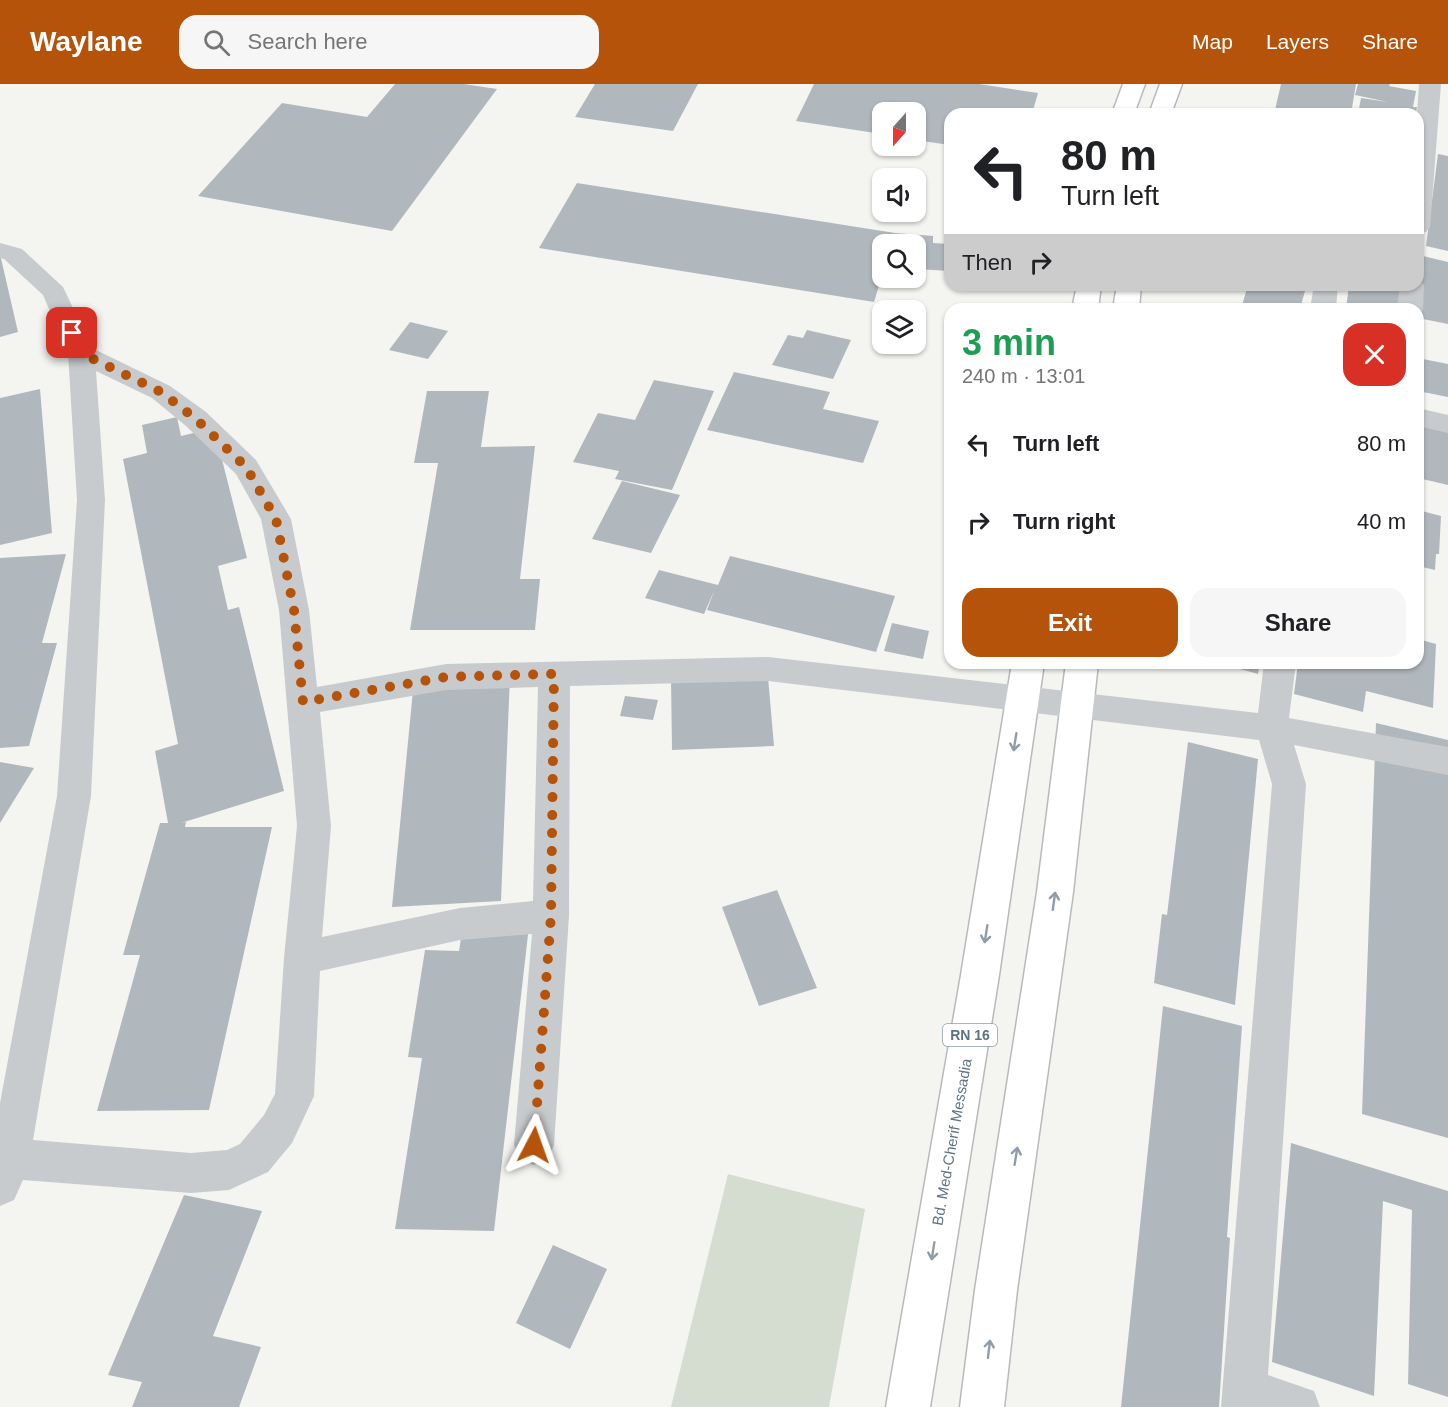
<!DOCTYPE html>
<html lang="en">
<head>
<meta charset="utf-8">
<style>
  body { margin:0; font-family:Helvetica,sans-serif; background:#f6f6f6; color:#202124; height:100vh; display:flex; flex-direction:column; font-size:22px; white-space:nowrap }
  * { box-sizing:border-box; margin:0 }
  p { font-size:20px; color:#757577 }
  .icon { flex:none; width:33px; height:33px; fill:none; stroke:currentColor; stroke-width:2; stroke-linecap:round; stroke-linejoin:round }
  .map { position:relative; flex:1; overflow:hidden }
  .sheet { position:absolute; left:944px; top:219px; width:480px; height:366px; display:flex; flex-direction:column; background:#fff; border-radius:18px; box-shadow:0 2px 4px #0004 }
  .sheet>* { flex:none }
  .guide { position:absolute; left:944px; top:24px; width:480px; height:183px; border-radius:18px; box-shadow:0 2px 4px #0004; background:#fff; color:#202124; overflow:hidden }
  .needle { width:39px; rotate:201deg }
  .fabs { position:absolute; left:872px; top:18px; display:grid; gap:12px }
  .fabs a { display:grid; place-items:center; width:54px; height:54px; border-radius:12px; background:#fff; box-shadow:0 2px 4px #0004; font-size:30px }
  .pin { position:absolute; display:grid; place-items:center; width:51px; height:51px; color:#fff; margin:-26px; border-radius:12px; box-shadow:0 3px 9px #0006 }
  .me { position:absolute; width:66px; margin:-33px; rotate:4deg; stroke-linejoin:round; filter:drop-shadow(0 0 4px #0008) }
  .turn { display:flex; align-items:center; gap:21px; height:126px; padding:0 18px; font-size:27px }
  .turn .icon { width:78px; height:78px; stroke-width:2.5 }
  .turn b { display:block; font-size:42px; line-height:51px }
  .then { display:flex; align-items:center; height:57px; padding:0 18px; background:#0003; gap:12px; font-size:22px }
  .round { display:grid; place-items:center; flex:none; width:63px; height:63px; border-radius:18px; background:#f6f6f6 }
  .overview { display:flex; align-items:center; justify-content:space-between; height:102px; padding:0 18px }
  h1 { font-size:36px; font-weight:700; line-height:45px; color:#1e9e55 }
  .button { display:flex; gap:12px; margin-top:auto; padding:12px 18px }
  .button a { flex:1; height:69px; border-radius:18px; background:#b45309; color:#fff; font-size:24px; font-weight:700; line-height:69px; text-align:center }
  .button a+a { background:#f6f6f6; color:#202124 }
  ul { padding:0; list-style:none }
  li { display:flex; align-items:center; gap:18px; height:78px; padding:0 18px }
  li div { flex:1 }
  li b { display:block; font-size:22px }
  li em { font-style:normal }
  header { display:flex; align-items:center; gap:36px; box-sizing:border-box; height:84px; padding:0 30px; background:#b45309; color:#fff }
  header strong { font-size:28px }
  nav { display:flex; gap:33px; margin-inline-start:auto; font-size:21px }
  .search { width:420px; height:54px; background:#f6f6f6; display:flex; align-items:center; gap:15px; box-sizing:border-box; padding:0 21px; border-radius:18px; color:#757577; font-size:22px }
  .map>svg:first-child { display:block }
  .green { fill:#d4ddd0 }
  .building { fill:#b1b8bd }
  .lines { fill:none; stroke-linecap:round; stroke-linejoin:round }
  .highway-casing { stroke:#b7babd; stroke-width:3 }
  .minor { fill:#c8cbce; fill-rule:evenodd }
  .highway { fill:#fff; fill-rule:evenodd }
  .oneway { stroke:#909da9 }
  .route { stroke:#b45309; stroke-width:10; stroke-dasharray:0 18 }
  .labels { text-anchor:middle; stroke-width:6; stroke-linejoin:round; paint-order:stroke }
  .shield { fill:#fff; stroke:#909da9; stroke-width:1.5 }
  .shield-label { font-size:14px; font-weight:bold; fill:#607384 }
  .street-label { font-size:15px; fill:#607384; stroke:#fff }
</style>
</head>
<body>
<header>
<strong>Waylane</strong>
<div class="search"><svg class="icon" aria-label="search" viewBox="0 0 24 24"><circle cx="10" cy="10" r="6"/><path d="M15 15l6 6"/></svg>Search here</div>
<nav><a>Map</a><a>Layers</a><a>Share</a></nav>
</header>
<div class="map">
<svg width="1448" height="1323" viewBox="0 0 1448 1323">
  <rect width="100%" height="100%" fill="#f4f5f0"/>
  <path class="green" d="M 728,1090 L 865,1125 L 829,1323 L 671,1323 Z"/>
  <path class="building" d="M 395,0 L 464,0 L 497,5 L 392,147 L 198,112 L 282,19 L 367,33 Z
    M 595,0 L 698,0 L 673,47 L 575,33 Z
    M 814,0 L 979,0 L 1038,9 L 1032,30 L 950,30 L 950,61 L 915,56 L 915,28 L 882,28 L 882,50 L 796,37 Z
    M 1281,0 L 1356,0 L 1351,30 L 1274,30 Z
    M 1358,0 L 1390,0 L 1389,2 L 1416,7 L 1413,23 L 1417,23 L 1416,30 L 1358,30 L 1361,14 L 1388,18 L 1355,11 Z
    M 1438,70 L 1448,72 L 1448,167 L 1426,162 Z
    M 577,99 L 895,149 L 933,152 L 933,159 L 950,160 L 950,187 L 915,185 L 915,160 L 882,160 L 882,192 L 874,218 L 539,164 Z
    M 0,170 L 18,248 L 0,253 Z
    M 1423,172 L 1448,178 L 1448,240 L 1418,234 L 1417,225 Z
    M 1248,201 L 1278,201 L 1305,207 L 1300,225 L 1241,225 Z
    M 1349,201 L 1404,201 L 1403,225 L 1346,225 Z
    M 1022,219 L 1048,224 L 1048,225 L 1021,225 Z
    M 410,238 L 448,247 L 428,275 L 389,266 Z
    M 807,246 L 851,256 L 833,295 L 772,281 L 788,251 L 803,254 Z
    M 1418,274 L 1448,280 L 1448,313 L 1418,307 Z
    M 734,288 L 830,308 L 823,325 L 879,337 L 863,379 L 707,346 Z
    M 654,296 L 714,307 L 672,406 L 615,395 L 619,387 L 573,378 L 598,329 L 635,336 Z
    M 40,305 L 52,449 L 0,461 L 0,314 Z
    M 427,307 L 489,307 L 481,363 L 535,362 L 520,495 L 540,495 L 535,546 L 410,546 L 438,379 L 414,379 Z
    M 1418,331 L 1448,338 L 1448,401 L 1418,394 Z
    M 177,333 L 181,352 L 214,344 L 247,474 L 218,482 L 228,526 L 239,523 L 284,707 L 181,739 L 186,738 L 185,743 L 272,743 L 209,1026 L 97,1027 L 140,871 L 123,871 L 160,739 L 168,739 L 155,667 L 178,660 L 123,375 L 147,369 L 142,341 Z
    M 622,397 L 680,411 L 651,469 L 592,455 Z
    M 1418,426 L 1441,432 L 1439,470 L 1436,470 L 1435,486 L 1418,482 Z
    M 66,470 L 42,559 L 57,559 L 29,662 L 0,664 L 0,474 Z
    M 730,472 L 895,512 L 876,568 L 707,526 L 714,507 L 704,530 L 645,514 L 659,486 L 718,501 Z
    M 892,539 L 929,547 L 923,575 L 884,567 Z
    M 1418,555 L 1436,560 L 1433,624 L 1366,607 L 1363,628 L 1294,610 L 1298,579 L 1418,579 Z
    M 1219,579 L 1260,579 L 1258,590 Z
    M 510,591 L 501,817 L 392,823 L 414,596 Z
    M 768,593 L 774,662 L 672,666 L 671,596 Z
    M 625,612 L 658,616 L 653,636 L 620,632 Z
    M 1376,639 L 1448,656 L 1448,1054 L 1362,1030 Z
    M 1188,658 L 1258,675 L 1235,921 L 1154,899 L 1162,830 L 1167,831 Z
    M 0,678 L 34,684 L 0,739 Z
    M 777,806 L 817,904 L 759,922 L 722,823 Z
    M 463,842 L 529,842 L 494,1147 L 395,1145 L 422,974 L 408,973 L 425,866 L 459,867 Z
    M 1163,922 L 1242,942 L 1227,1153 L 1230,1154 L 1219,1323 L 1121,1323 Z
    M 1291,1059 L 1448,1107 L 1448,1313 L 1408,1300 L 1412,1126 L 1383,1117 L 1374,1312 L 1272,1278 Z
    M 184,1111 L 262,1127 L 213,1252 L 261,1263 L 239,1323 L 132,1323 L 142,1298 L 108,1291 Z
    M 553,1161 L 607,1185 L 570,1265 L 516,1239 Z"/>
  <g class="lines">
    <defs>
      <path id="highway" d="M 1123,0 L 1145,0 L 1134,30 L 1112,30 Z
        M 1160,0 L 1182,0 L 1171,30 L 1149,30 Z
        M 1077,201 L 1101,201 L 1098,225 L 1072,225 Z
        M 1117,201 L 1141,201 L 1139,225 L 1113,225 Z
        M 1012,579 L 1044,579 L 999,891 L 930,1323 L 886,1323 L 961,891 Z
        M 1066,579 L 1098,579 L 1073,808 L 1017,1206 L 1004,1323 L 960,1323 L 975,1206 L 1037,808 Z"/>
    </defs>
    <use href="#highway" class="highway-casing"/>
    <path class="minor" d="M 1419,0 L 1441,0 L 1430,143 L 1426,148 L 1418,150 L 1417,30 Z
      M 0,159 L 22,165 L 63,203 L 92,264 L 170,302 L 206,328 L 256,376 L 291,435 L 309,526 L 317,603 L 446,580 L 768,573 L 1258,629 L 1264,579 L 1296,579 L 1289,634 L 1448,663 L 1448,691 L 1294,661 L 1306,700 L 1268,1291 L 1314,1307 L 1320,1323 L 1221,1323 L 1272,700 L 1259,656 L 768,597 L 570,602 L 569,832 L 554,1061 L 548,1075 L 534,1081 L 520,1075 L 514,1061 L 532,850 L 460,856 L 320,887 L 314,1012 L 292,1059 L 268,1088 L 229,1106 L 191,1109 L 23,1096 L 14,1116 L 0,1122 L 0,1019 L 57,712 L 77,416 L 68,269 L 43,211 L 4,175 L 0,174 ZM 96,287 L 152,314 L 186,342 L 236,390 L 261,435 L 279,526 L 297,742 L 284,874 L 275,1010 L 264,1031 L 240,1060 L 227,1066 L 191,1069 L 33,1056 L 91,712 L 105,416 ZM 538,603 L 533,817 L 460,824 L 322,853 L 331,742 L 320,628 L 446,606 Z
      M 1418,195 L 1424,201 L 1423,225 L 1419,231 L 1418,225 L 1397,225 L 1400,201 L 1418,201 Z
      M 1314,201 L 1338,201 L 1336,225 L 1310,225 Z
      M 1418,324 L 1448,331 L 1448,349 L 1418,342 Z"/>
    <use href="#highway" class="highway"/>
  </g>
  <defs><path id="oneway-shaft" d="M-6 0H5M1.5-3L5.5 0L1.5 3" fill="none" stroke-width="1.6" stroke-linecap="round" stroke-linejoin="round" transform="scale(1.5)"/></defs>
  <g class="oneway">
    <use href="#oneway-shaft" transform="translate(1015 658) rotate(99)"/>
    <use href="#oneway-shaft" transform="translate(1054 817) rotate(-82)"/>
    <use href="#oneway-shaft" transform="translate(986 850) rotate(99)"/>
    <use href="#oneway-shaft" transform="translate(1016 1072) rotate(-81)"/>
    <use href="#oneway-shaft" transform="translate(933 1167) rotate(99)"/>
    <use href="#oneway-shaft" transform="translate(989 1265) rotate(-83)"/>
  </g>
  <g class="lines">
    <path class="route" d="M 72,249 L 81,269 L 161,308 L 196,335 L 246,383 L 276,435 L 294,526 L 303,618 L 446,593 L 554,590 L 551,832 L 534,1061"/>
  </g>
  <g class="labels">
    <rect class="shield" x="943" y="940" width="54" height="22" rx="4.5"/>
    <g class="shield-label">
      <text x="970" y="956">RN 16</text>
    </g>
    <g class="street-label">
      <text transform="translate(952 1058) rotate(-80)" y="5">Bd. Med-Cherif Messadia</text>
    </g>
  </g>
</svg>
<div class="fabs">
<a><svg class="needle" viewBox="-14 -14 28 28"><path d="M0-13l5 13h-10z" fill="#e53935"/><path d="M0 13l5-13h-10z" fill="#757577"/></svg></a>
<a><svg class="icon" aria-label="sound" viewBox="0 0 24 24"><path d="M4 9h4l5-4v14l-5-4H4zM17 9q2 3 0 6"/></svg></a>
<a><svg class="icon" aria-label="search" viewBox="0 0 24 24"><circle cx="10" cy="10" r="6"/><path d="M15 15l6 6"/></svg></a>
<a><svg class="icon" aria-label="layers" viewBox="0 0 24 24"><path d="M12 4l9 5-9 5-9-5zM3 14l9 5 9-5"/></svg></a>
</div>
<div class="pin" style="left:72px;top:249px;background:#d93025"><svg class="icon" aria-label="arrive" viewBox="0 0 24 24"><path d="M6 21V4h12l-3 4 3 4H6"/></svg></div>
<svg class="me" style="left:534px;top:1061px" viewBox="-20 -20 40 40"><path d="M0-17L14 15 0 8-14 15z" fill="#b45309" stroke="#fff" stroke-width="4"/></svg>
<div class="guide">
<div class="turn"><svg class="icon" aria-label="left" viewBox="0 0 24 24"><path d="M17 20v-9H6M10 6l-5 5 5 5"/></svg><div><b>80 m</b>Turn left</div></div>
<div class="then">Then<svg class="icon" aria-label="right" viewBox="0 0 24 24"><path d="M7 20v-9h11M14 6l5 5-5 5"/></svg></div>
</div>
<section class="sheet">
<div class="overview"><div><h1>3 min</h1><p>240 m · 13:01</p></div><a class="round" style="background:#d93025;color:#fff"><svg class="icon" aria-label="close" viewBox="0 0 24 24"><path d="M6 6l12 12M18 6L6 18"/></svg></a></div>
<ul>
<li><svg class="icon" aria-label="left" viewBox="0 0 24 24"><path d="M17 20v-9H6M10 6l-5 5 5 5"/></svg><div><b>Turn left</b></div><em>80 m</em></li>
<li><svg class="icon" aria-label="right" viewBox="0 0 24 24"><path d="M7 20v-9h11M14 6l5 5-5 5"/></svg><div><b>Turn right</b></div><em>40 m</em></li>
</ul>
<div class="button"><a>Exit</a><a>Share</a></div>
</section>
</div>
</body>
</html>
